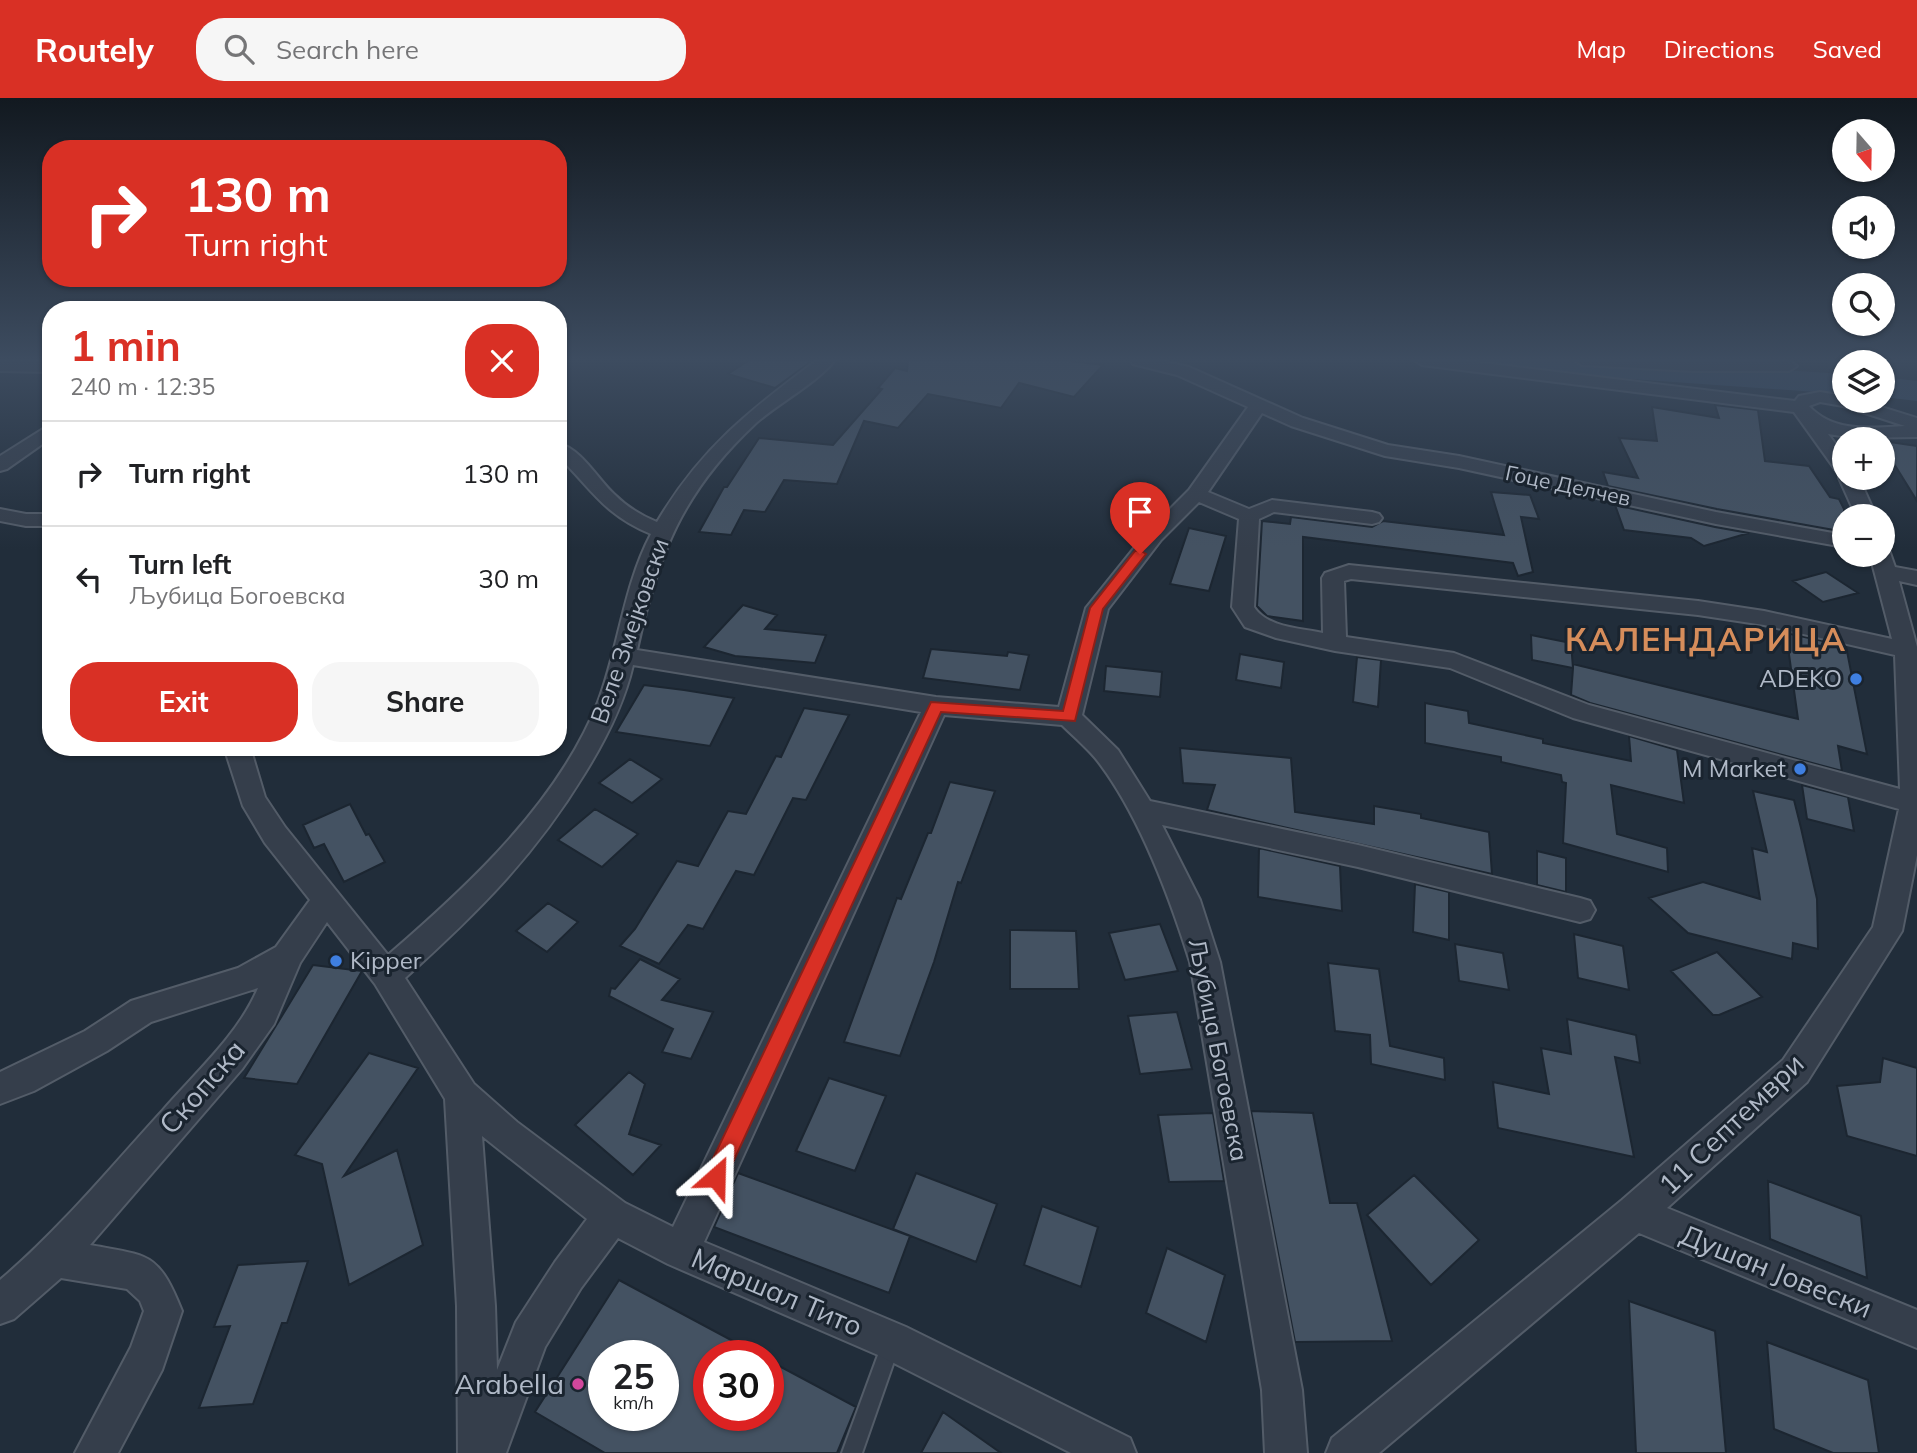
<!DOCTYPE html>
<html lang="en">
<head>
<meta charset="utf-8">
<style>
  body { margin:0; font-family:Mulish,sans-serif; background:#f6f6f6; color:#202124; height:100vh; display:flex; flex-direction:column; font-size:26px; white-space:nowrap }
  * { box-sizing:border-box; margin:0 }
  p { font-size:23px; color:#757577 }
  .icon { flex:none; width:38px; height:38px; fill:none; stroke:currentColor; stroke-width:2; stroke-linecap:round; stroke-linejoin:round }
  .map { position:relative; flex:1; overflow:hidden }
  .panel { position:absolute; left:42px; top:203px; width:525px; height:455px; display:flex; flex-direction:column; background:#fff; border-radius:28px; box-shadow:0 2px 5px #0004 }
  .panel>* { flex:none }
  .guide { position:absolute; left:42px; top:42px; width:525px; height:147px; border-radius:28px; box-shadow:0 2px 5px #0004; background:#d93025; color:#fff; overflow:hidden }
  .needle { width:46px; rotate:160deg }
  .controls { position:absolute; left:1832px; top:21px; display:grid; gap:14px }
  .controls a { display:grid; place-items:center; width:63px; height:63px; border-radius:50%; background:#fff; box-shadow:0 2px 5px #0004; font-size:35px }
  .speed { position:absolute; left:588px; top:1242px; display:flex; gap:14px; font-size:35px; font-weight:700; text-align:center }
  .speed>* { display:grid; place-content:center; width:91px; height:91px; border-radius:50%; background:#fff; box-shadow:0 2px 5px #0004; line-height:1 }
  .speed small { font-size:18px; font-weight:400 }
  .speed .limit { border:10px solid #d22; background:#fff; color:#111 }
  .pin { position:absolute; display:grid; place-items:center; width:60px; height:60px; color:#fff; margin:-72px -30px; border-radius:50% 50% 50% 0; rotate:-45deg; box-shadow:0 0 7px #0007 }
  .pin .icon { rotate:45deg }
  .me { position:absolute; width:77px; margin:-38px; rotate:25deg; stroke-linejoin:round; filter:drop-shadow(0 0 5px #0008) }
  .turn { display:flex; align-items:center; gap:24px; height:147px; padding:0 28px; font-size:32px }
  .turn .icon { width:91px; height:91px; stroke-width:2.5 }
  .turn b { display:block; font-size:49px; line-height:60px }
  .round { display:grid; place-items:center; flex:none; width:74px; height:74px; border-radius:28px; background:#f6f6f6 }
  .summary { display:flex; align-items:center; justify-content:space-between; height:119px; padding:0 28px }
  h1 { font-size:42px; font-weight:700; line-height:52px; color:#d93025 }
  .button { display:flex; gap:14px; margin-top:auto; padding:14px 28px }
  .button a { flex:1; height:80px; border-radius:28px; background:#d93025; color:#fff; font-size:28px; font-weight:700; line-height:80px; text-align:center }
  .button a+a { background:#f6f6f6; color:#202124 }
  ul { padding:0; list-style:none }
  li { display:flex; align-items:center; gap:21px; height:105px; padding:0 28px; border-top:2px solid #e0e0e0 }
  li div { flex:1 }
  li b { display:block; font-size:26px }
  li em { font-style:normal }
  header { display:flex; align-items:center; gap:42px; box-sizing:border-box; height:98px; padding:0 35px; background:#d93025; color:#fff }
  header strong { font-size:33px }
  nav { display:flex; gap:38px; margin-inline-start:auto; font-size:24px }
  .search { width:490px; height:63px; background:#f6f6f6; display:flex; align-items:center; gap:18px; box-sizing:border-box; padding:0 24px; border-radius:28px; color:#757577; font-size:26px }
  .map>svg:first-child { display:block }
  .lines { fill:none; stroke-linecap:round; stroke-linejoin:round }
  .river { fill:#344962; fill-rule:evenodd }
  .building { fill:#445262; stroke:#1c2631; stroke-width:2; fill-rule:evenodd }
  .service-casing { stroke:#535c68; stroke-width:4 }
  .minor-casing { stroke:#535c68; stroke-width:4 }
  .service { fill:#353e4b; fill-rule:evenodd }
  .minor { fill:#353e4b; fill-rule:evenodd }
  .route { fill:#d93025; stroke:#8d1f18; stroke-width:2 }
  .shop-dot { fill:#3f7fe0; stroke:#1a242f; stroke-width:2.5 }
  .hotel-dot { fill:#d1479c; stroke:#1a242f; stroke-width:2.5 }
  .labels { text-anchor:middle; stroke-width:6; stroke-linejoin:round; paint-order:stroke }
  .far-street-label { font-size:21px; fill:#b0b9c7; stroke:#1a242f }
  .street-label { font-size:24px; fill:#b0b9c7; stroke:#1a242f }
  .poi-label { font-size:24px; fill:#b0b9c7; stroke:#1a242f; text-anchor:end }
  .near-street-label { font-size:28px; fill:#b0b9c7; stroke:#1a242f }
  .near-poi-label { font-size:28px; fill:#b0b9c7; stroke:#1a242f; text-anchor:end }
  .district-label { font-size:32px; font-weight:bold; letter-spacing:2px; fill:#d68d5b; stroke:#1a242f }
</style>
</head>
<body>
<header>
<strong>Routely</strong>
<div class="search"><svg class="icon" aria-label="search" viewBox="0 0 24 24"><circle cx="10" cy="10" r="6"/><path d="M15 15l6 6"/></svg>Search here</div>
<nav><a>Map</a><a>Directions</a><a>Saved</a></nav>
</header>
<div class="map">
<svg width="1917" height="1355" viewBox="0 0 1917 1355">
  <rect width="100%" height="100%" fill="#212d3a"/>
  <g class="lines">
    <path class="river" d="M 1474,262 L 1624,262 L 1844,276 L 1844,296 L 1490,271 L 1479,269 Z
      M 1883,279 L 1917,283 L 1917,303 L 1883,299 Z"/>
  </g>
  <path class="building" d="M 749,262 L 813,262 L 775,290 L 728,276 Z
    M 908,262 L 1063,262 L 1103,267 L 1074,299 L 1019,285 L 1001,310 L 928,296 L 898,330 L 864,323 L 837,386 L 784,382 L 765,414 L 744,412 L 731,437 L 699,434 L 724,389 L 727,389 L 759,340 L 833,347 L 882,291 L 878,290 L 895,270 L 907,273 Z
    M 1715,307 L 1758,312 L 1765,363 L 1809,368 L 1830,399 L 1839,401 L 1844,411 L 1844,429 L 1834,432 L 1717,411 L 1608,388 L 1603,374 L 1638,380 L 1619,340 L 1657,343 L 1652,309 L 1719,320 Z
    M 1883,343 L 1917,348 L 1917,403 L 1883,348 Z
    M 1491,394 L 1530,397 L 1539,421 L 1521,419 L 1533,474 L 1518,478 L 1513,465 L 1303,439 L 1303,523 L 1267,518 L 1257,508 L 1262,423 L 1290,426 L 1291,419 L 1372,429 L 1383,423 L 1504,437 Z
    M 1615,407 L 1715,429 L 1749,435 L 1704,448 L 1691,440 L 1624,432 Z
    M 1189,430 L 1226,438 L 1209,493 L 1170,486 Z
    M 1826,474 L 1858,495 L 1823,504 L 1793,483 Z
    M 743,507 L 777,517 L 765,531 L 826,537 L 815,565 L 735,558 L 704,549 Z
    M 1786,535 L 1846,548 L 1867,656 L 1838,648 L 1842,673 L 1590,605 L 1571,597 L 1573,570 L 1532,562 L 1531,537 L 1571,545 L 1573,570 L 1573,566 L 1798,621 Z
    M 931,551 L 1007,558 L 1008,554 L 1029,557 L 1020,592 L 923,580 Z
    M 1240,556 L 1284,564 L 1281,590 L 1236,582 Z
    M 1357,559 L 1381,562 L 1378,609 L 1353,604 Z
    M 1106,568 L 1162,574 L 1160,599 L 1104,593 Z
    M 644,587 L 684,592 L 734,600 L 710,648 L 616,634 Z
    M 1425,605 L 1468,613 L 1469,625 L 1543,641 L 1543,645 L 1631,663 L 1629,638 L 1677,652 L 1684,705 L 1611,687 L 1617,736 L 1667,750 L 1668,774 L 1563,745 L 1566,685 L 1562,684 L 1561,677 L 1501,664 L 1501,659 L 1425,645 Z
    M 804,610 L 849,617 L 806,702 L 793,700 L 754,777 L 736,773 L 703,831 L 688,827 L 659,866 L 620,848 L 635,831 L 677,763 L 698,768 L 728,713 L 746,716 L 776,658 L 781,659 Z
    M 1180,650 L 1291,660 L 1295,714 L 1374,726 L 1374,708 L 1421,716 L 1421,720 L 1489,734 L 1492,776 L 1207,712 L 1215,687 L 1183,685 Z
    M 630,661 L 662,681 L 632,705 L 599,685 Z
    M 950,684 L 995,693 L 961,785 L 958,784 L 934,864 L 900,958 L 844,944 L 897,800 L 901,801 L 928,735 L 931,735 Z
    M 1802,687 L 1848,699 L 1854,733 L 1807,721 Z
    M 1753,693 L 1794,702 L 1801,730 L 1817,801 L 1818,851 L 1793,845 L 1792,861 L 1688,835 L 1649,800 L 1703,784 L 1760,801 L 1752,750 L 1767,754 Z
    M 350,706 L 366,737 L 369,736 L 385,764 L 344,784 L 324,746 L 314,750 L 303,727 Z
    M 595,711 L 638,736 L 602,769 L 558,742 Z
    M 1259,750 L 1340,768 L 1342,813 L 1258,799 Z
    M 1537,753 L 1566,760 L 1566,794 L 1537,787 Z
    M 1415,786 L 1449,794 L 1449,842 L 1413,834 Z
    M 548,805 L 578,824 L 547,854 L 516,833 Z
    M 1160,826 L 1178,873 L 1125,882 L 1109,835 Z
    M 1010,832 L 1076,833 L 1079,891 L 1010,891 Z
    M 1574,836 L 1623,848 L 1629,892 L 1578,880 Z
    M 1455,846 L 1503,855 L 1509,892 L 1459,883 Z
    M 1717,854 L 1762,899 L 1719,917 L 1713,917 L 1671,873 Z
    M 640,861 L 680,881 L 662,902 L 713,914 L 691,961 L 662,954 L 673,931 L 609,898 L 611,890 L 615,891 Z
    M 1328,865 L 1379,871 L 1390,948 L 1444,960 L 1445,982 L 1371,966 L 1370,937 L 1335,933 Z
    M 313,867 L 362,873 L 297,986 L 244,980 Z
    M 1177,914 L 1192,971 L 1140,976 L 1128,918 Z
    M 1567,921 L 1636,937 L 1640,965 L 1615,959 L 1634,1059 L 1498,1030 L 1493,984 L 1549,996 L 1541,950 L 1571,956 Z
    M 369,955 L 418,970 L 344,1078 L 397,1052 L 423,1147 L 349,1187 L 322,1066 L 295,1057 Z
    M 1883,960 L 1917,970 L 1917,1058 L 1847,1038 L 1837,988 L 1880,984 Z
    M 629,974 L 645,986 L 629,1036 L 661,1047 L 633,1077 L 575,1027 Z
    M 829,980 L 886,998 L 855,1073 L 796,1053 Z
    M 1251,1013 L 1313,1015 L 1330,1105 L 1357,1105 L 1392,1243 L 1295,1244 Z
    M 1213,1015 L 1224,1083 L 1169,1084 L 1158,1017 Z
    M 738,1075 L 910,1138 L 889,1195 L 714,1129 Z
    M 916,1075 L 997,1106 L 976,1164 L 893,1131 Z
    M 1414,1077 L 1479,1142 L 1431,1187 L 1367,1117 Z
    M 1768,1083 L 1861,1118 L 1867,1180 L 1770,1141 Z
    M 1042,1108 L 1098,1129 L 1081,1189 L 1024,1167 Z
    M 1167,1150 L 1225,1177 L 1206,1244 L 1146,1215 Z
    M 308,1163 L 287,1225 L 282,1225 L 253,1306 L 199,1310 L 230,1228 L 214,1229 L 238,1167 Z
    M 619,1182 L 761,1258 L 709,1258 L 709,1318 L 768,1318 L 768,1262 L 856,1309 L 837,1355 L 605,1355 L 535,1314 ZM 604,1258 L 663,1258 L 663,1318 L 604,1318 Z
    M 1629,1203 L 1715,1233 L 1726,1355 L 1636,1355 Z
    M 1767,1244 L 1868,1282 L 1879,1355 L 1833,1355 L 1774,1331 Z
    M 943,1314 L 1001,1355 L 921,1355 Z"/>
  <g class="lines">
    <defs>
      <path id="service" d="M 891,1237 L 897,1240 L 900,1246 L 862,1355 L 842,1355 L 882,1246 L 885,1240 Z"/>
      <path id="minor" d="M 817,262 L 835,262 C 818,284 779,305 756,325 C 682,394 658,456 637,552 L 936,599 L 1059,609 L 1086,510 L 1147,434 L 1189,392 L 1248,309 L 1177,277 L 1133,266 L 1131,262 L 1157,262 L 1189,269 L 1303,320 L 1388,347 L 1459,358 L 1716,414 L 1844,437 L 1844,449 L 1716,426 L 1459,370 L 1385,358 L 1291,328 L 1262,315 L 1208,394 L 1249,411 L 1272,402 L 1372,414 L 1379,416 L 1382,420 L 1379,424 L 1372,426 L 1274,414 L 1259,421 L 1254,509 C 1268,530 1300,530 1323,535 L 1322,480 L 1325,475 L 1349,467 L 1698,503 L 1764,513 L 1892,541 L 1870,457 L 1883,457 L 1883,451 L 1889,452 L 1895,469 L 1917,473 L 1917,487 L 1899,483 L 1917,549 L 1917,757 L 1902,833 L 1807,984 L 1667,1110 L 1917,1212 L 1917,1250 L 1639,1135 L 1379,1355 L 1326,1355 L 1332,1340 L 1622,1102 L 1783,962 L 1873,829 L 1899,711 L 1573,620 L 1450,570 L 1335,553 L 1276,540 L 1245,529 L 1232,509 L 1239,421 L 1199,404 L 1161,442 L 1108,511 L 1082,617 L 1118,652 L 1150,703 L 1358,747 L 1580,800 L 1590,803 L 1595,812 L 1590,821 L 1580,824 L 1358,769 L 1162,727 L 1200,802 L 1220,864 L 1302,1292 L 1307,1355 L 1265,1355 L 1262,1292 L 1190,864 C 1170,800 1141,721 1100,666 C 1090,652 1075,640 1062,627 L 944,617 L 704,1144 L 906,1229 L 1130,1340 L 1136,1355 L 1071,1355 L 878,1257 L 668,1166 L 618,1140 L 581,1190 L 545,1249 L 506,1355 L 458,1355 L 457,1208 L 445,1001 L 375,886 L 327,824 L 300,865 L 274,926 L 242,971 L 90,1147 C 150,1158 158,1154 182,1213 L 162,1272 L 118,1355 L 75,1355 L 131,1249 L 144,1213 L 140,1203 L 127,1191 L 61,1180 L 14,1221 L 0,1226 L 0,1182 C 60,1131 110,1070 163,1012 C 196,974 239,936 258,890 L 151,924 L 107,953 L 34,993 L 0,1006 L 0,974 L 85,933 L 131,903 L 238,870 L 276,849 L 310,802 L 265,745 L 243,708 L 224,649 L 250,649 L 265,699 L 285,729 L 388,857 C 468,788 558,705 598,604 C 619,549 623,489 651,436 C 603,416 592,391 558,358 L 558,345 C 583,352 597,381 615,397 C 627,409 642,418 657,424 C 701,350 750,312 817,262 ZM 1351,481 L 1698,517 L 1764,527 L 1895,557 L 1900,691 L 1589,607 L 1454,555 L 1346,539 L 1344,483 ZM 633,567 L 921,614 L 673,1129 L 625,1105 L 517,1024 L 474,986 L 405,880 C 477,815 534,759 585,675 C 606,641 624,606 633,567 ZM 482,1038 L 587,1121 L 555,1164 L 516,1224 L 497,1272 L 495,1208 Z
        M 1414,262 L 1459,262 L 1795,303 L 1799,298 L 1820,294 L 1844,298 L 1844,303 L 1862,303 L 1917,320 L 1917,339 L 1854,340 L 1828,336 L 1844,357 L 1844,380 L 1859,380 L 1876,418 L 1856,418 L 1839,380 L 1843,376 L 1837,374 L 1794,314 L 1422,267 ZM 1820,304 L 1843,308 L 1905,328 C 1871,330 1834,335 1809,308 Z
        M 1574,262 L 1789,263 L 1797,268 L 1789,273 L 1694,273 L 1582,267 Z
        M 0,263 L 51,264 L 51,274 L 0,273 Z
        M 51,326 L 51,340 L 7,371 L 0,373 L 0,358 Z
        M 0,411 L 26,416 L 51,416 L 51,428 L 26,428 L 0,423 Z"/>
    </defs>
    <use href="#service" class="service-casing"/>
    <use href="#minor" class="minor-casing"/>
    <use href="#service" class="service"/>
    <use href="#minor" class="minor"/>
  </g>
  <linearGradient id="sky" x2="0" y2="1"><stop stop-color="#121920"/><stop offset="0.58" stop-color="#3d4c60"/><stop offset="1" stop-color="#3d4c60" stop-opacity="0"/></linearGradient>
  <rect width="1917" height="451" fill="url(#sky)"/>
  <path class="route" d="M 1140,452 L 1146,456 L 1103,511 L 1075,623 L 941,614 L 723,1086 L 716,1089 L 708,1086 L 705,1079 L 708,1071 L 931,604 L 1063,613 L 1090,510 L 1135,453 Z"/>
  <g class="shop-dot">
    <circle cx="1856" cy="581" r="7"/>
    <circle cx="1800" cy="671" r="7"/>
    <circle cx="336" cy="863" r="7"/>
  </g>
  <circle class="hotel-dot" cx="578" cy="1286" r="7"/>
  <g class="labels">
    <g class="far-street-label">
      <text transform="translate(1568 388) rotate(12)" y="7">Гоце Делчев</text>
    </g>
    <g class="street-label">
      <text transform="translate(630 533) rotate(-71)" y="8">Веле Змејковски</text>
      <text transform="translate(1218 952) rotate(79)" y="8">Љубица Богоевска</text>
    </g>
    <g class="poi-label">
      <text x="1842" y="589">ADEKO</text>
      <text x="1786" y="679">M Market</text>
      <text x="350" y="871" text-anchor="start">Kipper</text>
    </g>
    <g class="near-street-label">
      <text transform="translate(202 989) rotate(-49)" y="10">Скопска</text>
      <text transform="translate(1731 1026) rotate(-44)" y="10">11 Септември</text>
      <text transform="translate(1776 1173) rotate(22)" y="10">Душан Јовески</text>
      <text transform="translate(777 1194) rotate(23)" y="10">Маршал Тито</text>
    </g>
    <g class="near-poi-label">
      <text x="564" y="1296">Arabella</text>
    </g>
    <g class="district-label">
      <text x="1706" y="553">КАЛЕНДАРИЦА</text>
    </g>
  </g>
</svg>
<div class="controls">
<a><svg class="needle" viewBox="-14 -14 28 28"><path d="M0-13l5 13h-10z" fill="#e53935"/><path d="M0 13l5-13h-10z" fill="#757577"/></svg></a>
<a><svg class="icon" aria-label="sound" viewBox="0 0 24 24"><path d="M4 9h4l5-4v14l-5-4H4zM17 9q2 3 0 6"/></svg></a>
<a><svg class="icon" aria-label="search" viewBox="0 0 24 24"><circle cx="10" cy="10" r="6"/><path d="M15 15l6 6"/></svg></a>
<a><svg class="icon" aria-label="layers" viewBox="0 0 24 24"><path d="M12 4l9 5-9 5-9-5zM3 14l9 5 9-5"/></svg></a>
<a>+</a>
<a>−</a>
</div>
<div class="speed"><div>25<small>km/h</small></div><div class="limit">30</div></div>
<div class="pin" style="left:1140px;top:456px;background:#d93025"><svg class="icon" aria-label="arrive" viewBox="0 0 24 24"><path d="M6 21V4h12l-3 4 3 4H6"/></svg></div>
<svg class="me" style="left:716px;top:1079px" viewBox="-20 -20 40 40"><path d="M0-17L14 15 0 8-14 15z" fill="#d93025" stroke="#fff" stroke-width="4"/></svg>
<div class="guide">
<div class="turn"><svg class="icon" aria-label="right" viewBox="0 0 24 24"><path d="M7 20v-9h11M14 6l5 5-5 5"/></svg><div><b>130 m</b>Turn right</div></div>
</div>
<section class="panel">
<div class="summary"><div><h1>1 min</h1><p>240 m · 12:35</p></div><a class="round" style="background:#d93025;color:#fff"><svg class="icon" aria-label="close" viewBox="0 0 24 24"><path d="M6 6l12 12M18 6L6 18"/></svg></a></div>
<ul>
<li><svg class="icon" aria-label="right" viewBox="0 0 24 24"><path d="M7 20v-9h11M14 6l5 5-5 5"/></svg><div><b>Turn right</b></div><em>130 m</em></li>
<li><svg class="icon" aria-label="left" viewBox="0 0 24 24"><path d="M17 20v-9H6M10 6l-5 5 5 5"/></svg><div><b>Turn left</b><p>Љубица Богоевска</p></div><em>30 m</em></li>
</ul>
<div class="button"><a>Exit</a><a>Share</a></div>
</section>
</div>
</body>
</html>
